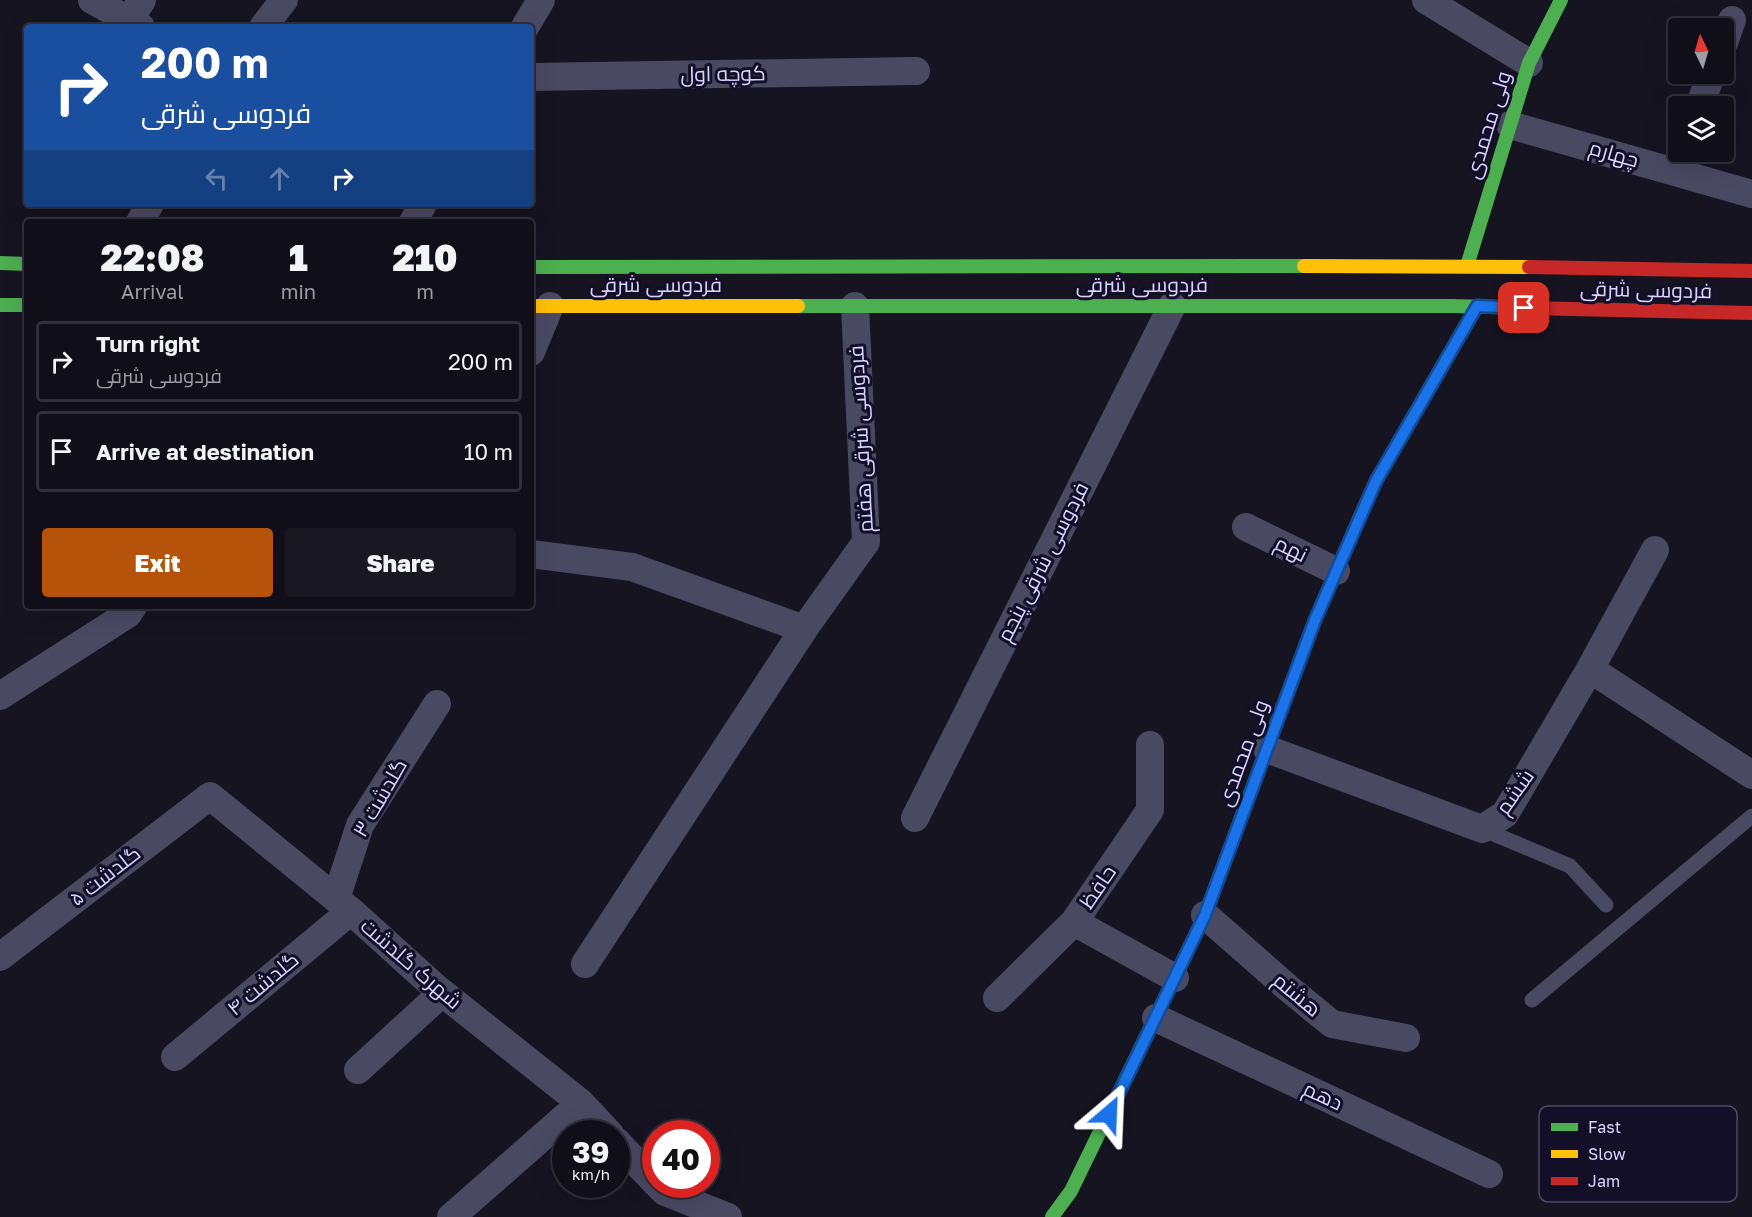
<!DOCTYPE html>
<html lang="en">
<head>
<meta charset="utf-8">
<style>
  body { margin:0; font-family:"Golos Text",Cairo,sans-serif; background:#191822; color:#f1f3f6; height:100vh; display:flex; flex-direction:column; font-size:22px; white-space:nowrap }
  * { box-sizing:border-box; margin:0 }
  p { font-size:20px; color:#9c9ca2 }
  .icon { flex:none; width:33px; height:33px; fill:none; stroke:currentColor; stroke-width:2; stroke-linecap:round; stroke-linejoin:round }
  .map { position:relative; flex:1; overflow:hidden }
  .details { position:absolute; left:24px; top:219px; width:510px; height:390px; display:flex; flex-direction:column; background:#100f19; border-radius:6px; box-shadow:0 6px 24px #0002,0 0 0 2px #302f38 }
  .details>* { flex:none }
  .guide { position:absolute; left:24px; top:24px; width:510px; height:183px; border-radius:6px; box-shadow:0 6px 24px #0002,0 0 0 2px #302f38; background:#1a4fa0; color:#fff; overflow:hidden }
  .needle { width:39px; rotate:355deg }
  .fabs { position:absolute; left:1668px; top:18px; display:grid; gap:12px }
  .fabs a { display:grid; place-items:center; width:66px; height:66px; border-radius:6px; background:#100f19; box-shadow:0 6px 24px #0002,0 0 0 2px #302f38; font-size:30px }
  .speed { position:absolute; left:552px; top:1120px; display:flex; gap:12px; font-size:30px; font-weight:700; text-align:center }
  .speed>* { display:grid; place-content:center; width:78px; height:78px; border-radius:50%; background:#100f19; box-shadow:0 6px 24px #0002,0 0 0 2px #302f38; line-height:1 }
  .speed small { font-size:15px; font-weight:400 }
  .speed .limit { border:9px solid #d22; background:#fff; color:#111 }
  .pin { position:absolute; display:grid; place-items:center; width:51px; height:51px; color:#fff; margin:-26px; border-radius:12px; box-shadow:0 3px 9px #0006 }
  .me { position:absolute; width:66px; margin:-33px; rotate:26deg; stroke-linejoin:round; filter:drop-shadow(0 0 4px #0008) }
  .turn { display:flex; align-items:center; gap:21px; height:126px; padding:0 18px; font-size:27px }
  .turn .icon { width:78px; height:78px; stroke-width:2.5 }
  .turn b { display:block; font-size:42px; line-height:51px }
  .lanes { display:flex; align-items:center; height:57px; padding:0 18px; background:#0003; justify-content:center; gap:30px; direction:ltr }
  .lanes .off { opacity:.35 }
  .eta { display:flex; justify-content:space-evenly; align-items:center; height:102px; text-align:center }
  .eta b { font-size:36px; font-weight:800; line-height:42px }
  .button { display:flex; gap:12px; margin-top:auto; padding:12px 18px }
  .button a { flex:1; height:69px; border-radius:6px; background:#b45309; color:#fff; font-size:24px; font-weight:800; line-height:69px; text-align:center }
  .button a+a { background:#191822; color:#f1f3f6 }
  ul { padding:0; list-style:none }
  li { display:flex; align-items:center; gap:18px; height:81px; margin:0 12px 9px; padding:0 6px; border:3px solid #302f38; border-radius:6px }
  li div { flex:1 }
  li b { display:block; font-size:22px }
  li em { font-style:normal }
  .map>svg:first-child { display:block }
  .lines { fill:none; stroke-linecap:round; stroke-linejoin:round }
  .lane { stroke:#4a4962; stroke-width:15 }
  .street { stroke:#4a4962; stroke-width:28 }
  .fast { stroke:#4caf50; stroke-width:14 }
  .slow { stroke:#ffc107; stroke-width:14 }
  .jam { stroke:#c62828; stroke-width:14 }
  .route-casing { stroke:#114b97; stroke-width:15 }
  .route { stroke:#1a73e8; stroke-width:10 }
  .labels { text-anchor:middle; stroke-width:6; stroke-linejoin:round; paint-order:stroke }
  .street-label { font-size:21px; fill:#d9d4ff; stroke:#130f26 }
  .key { fill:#130f26; stroke:#4e4a67; stroke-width:1.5 }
  .key-label { font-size:16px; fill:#d9d4ff }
</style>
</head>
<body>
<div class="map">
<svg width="1752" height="1217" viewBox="0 0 1752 1217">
  <rect width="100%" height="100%" fill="#161421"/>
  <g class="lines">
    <path class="lane" d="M 1482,829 L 1570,866 L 1606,905
      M 1532,1000 L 1752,816"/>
    <path class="street" d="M 92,0 L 141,27
      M 1426,0 L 1529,63
      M 129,20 L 142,0
      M 263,27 L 284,0
      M 525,27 L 541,0
      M 1724,43 L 1732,20
      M 531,77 L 916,71
      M 1699,106 L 1712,74
      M 1510,125 L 1752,194
      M 140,222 L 150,204
      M 413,222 L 423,204
      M 531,352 L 550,306
      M 1246,527 L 1336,571
      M 531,554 L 632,567 L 804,629 L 866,542 L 855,306
      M 1590,669 L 1752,775
      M 0,696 L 128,614 L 133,606
      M 1150,745 L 1150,810 L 1074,922 L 1175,978
      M 1267,749 L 1482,829 L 1505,814 L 1590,669 L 1655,550
      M 915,818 L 1172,306
      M 336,899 L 360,825 L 437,704
      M 1205,915 L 1288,988 L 1332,1024 L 1406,1038
      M 0,957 L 210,796 L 351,911 L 435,987 L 581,1103 L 610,1134
      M 585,964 L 804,629
      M 997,998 L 1074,922
      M 1156,1018 L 1489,1174
      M 175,1057 L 351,911
      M 358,1070 L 442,993
      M 616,1141 L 656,1183
      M 658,1185 L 665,1192 L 728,1217
      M 451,1217 L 581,1103"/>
    <path class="fast" d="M 0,263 L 27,264
      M 1467,266 L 1529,63 L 1561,0
      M 531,267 L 1304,266
      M 0,305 L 27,305
      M 798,306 L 1450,306 L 1526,308
      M 1052,1217 L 1071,1191 L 1205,915 L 1315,620 L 1359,519"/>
    <path class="slow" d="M 1304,266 L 1529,267
      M 531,306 L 798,306
      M 1359,519 L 1376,481 L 1477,306"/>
    <path class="jam" d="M 1529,267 L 1752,271
      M 1526,308 L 1752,313"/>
  </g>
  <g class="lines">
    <defs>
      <path id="route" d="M 1109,1114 L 1205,915 L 1315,620 L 1376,481 L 1477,306 L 1524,308"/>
    </defs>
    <use href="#route" class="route-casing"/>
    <use href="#route" class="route"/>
  </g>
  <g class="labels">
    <g class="street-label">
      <text transform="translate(723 74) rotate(-1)" y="7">کوچه اول</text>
      <text transform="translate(1488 125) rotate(-73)" y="7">ولی محمدی</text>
      <text transform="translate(1614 154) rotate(16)" y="7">چهارم</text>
      <text x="656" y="292">فردوسی شرقی</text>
      <text x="1142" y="292">فردوسی شرقی</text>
      <text transform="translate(1646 290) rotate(1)" y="7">فردوسی شرقی</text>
      <text transform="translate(861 439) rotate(-93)" y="7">فردوسی شرقی هفتم</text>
      <text transform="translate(1291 549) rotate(26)" y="7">نهم</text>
      <text transform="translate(1043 562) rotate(-63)" y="7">فردوسی شرقی پنجم</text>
      <text transform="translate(1243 753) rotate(-70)" y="7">ولی محمدی</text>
      <text transform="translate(1515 792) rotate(-55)" y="7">ششم</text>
      <text transform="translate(380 798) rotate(-60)" y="7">گلدشت ۳</text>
      <text transform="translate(105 876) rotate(-38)" y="7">۵ گلدشت</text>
      <text transform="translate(1098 887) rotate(-56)" y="7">حافظ</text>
      <text transform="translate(411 964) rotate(41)" y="7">شهرک گلدشت</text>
      <text transform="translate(263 984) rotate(-40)" y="7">گلدشت ۴</text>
      <text transform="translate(1297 995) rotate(40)" y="7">هشتم</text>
      <text transform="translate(1323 1096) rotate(25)" y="7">دهم</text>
    </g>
  </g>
  <rect x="1539" y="1106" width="198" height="96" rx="9" class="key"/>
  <rect x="1551" y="1123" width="27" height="8" fill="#4caf50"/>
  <rect x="1551" y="1150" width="27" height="8" fill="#ffc107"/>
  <rect x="1551" y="1177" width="27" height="8" fill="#c62828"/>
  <g class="key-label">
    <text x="1588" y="1133">Fast</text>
    <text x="1588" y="1160">Slow</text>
    <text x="1588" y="1187">Jam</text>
  </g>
</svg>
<div class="fabs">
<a><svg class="needle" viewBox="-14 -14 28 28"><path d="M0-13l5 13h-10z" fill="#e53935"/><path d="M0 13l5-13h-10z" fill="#9c9ca2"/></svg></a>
<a><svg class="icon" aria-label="layers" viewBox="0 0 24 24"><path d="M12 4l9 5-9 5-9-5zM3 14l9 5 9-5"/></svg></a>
</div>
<div class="speed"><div>39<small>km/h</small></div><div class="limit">40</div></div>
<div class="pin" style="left:1524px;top:308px;background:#d93025"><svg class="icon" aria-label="arrive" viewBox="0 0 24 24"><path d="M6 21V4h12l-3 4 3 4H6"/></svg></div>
<svg class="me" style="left:1109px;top:1114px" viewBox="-20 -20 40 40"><path d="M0-17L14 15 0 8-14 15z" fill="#1a73e8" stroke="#fff" stroke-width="4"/></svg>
<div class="guide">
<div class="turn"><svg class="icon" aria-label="right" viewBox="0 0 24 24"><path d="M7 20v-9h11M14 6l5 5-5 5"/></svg><div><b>200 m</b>فردوسی شرقی</div></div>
<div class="lanes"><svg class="icon off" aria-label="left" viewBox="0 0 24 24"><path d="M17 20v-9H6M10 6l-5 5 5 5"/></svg><svg class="icon off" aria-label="ahead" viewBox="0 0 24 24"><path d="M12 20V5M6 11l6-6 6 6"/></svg><svg class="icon" aria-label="right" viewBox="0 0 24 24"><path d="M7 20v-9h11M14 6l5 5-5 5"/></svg></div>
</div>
<section class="details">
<div class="eta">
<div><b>22:08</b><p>Arrival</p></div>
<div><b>1</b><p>min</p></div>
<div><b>210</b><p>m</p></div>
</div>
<ul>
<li><svg class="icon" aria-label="right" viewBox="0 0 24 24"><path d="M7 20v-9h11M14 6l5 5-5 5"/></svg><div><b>Turn right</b><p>فردوسی شرقی</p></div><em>200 m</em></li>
<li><svg class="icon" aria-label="arrive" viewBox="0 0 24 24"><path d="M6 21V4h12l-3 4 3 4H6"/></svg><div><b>Arrive at destination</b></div><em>10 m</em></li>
</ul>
<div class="button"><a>Exit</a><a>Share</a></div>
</section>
</div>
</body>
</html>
